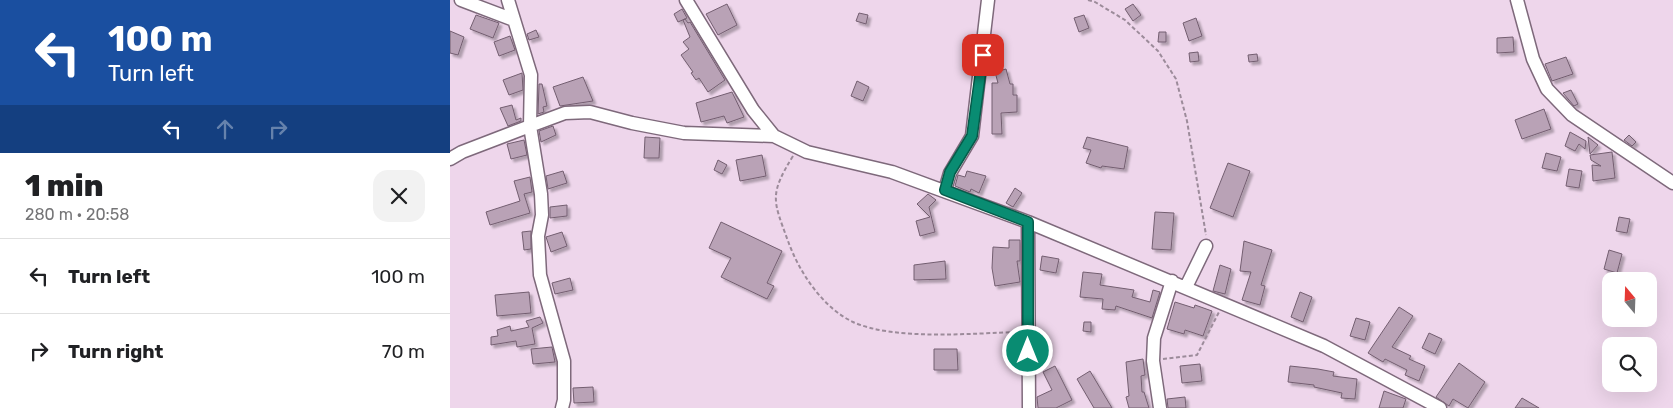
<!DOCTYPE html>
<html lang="en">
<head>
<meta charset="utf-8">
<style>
  body { margin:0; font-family:Rubik,sans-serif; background:#f2f2f2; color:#202124; height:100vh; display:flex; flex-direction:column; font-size:19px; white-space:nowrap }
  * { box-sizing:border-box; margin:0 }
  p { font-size:16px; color:#757577 }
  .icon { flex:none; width:28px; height:28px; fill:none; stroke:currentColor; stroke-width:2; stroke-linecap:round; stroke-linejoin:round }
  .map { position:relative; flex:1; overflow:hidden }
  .side { display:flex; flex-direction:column; background:#fff; width:450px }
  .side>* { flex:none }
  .guide { background:#1a4fa0; color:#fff; overflow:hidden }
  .needle { width:32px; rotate:341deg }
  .controls { position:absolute; left:1152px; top:272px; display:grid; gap:10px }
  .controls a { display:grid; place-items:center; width:55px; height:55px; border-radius:10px; background:#fff; box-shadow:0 5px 20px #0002; font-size:25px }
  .pin { position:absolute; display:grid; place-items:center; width:42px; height:42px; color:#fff; margin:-21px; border-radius:10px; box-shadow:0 2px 8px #0006 }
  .me { position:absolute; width:55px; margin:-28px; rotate:0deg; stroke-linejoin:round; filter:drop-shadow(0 0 4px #0008) }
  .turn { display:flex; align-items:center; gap:18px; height:105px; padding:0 25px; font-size:22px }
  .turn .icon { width:65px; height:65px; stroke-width:2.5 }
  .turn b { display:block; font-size:35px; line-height:42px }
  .lanes { display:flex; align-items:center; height:48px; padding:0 25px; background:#0003; justify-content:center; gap:25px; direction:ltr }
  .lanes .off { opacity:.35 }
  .round { display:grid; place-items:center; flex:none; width:52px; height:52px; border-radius:15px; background:#f2f2f2 }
  .head { display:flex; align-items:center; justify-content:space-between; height:85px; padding:0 25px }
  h1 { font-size:30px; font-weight:800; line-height:38px }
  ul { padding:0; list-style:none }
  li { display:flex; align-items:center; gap:15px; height:75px; padding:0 25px; border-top:1px solid #e0e0e0 }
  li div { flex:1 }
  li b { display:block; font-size:19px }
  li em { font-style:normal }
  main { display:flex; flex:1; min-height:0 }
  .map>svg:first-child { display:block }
  .building { fill:#b9a2b6; stroke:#735e70; filter:url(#shadow) }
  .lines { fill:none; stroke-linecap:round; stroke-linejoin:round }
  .minor-casing { stroke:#7e697b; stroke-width:15 }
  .path { stroke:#9c8b9a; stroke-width:2; stroke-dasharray:4 2.5; stroke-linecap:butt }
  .minor { stroke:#fff; stroke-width:12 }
  .route-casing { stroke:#065b4a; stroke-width:12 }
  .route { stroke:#098c72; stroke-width:9 }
</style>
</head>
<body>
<main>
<section class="side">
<div class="guide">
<div class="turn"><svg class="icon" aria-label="left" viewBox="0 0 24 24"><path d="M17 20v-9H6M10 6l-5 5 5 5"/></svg><div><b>100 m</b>Turn left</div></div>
<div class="lanes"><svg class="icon" aria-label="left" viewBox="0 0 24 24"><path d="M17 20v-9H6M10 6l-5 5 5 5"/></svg><svg class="icon off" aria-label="ahead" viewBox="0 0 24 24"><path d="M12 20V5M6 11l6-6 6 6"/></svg><svg class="icon off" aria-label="right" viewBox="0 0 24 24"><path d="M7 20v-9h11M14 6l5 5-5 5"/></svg></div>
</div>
<div class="head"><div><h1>1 min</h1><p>280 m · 20:58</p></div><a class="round"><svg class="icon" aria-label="close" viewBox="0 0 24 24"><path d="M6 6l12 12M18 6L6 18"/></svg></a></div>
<ul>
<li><svg class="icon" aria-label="left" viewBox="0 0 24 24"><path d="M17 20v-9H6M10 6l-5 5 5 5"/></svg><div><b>Turn left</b></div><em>100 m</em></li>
<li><svg class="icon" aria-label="right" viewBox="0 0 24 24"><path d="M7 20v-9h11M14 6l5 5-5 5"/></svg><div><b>Turn right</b></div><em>70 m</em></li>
</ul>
</section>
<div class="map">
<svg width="1223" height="408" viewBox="0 0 1223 408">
  <defs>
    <filter id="shadow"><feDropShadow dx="3" dy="3" stdDeviation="1" flood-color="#0004"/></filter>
  </defs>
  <rect width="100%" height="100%" fill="#eed6eb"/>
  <path class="building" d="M 277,4 L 287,25 L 268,35 L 256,14 Z
    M 683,4 L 691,15 L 683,21 L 675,9 Z
    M 232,9 L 237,18 L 228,22 L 224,14 Z
    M 409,13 L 418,15 L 416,24 L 406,21 Z
    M 26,15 L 49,23 L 43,38 L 20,29 Z
    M 634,15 L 639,28 L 629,32 L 624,18 Z
    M 746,18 L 752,36 L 739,41 L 733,23 Z
    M 235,19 L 238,23 L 240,22 L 275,80 L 258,92 L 249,78 L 246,80 L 241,73 L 243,72 L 231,55 L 239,49 L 233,42 L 240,37 L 233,20 Z
    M 86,30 L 89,37 L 79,40 L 77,34 Z
    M 0,31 L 14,37 L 8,55 L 0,53 Z
    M 709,32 L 716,32 L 716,42 L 708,42 Z
    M 60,36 L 65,50 L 49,56 L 44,42 Z
    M 1063,37 L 1064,52 L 1047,53 L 1047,38 Z
    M 748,52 L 749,61 L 740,62 L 739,53 Z
    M 807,54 L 808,61 L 799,62 L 798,55 Z
    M 1116,57 L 1123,74 L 1102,81 L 1095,64 Z
    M 556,69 L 560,84 L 563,84 L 563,95 L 567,95 L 567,112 L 551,113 L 552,134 L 542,134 L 542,83 L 548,83 L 545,72 Z
    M 72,73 L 73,90 L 59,95 L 53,80 Z
    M 133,77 L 143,101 L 110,106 L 103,87 Z
    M 407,81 L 419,87 L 413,101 L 401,96 Z
    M 89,84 L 92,84 L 97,106 L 93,107 L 94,112 L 88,114 Z
    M 1121,90 L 1128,104 L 1124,106 L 1113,93 Z
    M 282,92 L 294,117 L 277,123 L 274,116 L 251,122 L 246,103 Z
    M 62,105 L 66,120 L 71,118 L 71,121 L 58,126 L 50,108 Z
    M 1094,109 L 1101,129 L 1072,139 L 1065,120 Z
    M 103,126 L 106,135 L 91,142 L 89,131 Z
    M 1120,132 L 1136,141 L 1135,149 L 1129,144 L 1125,151 L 1115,146 Z
    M 1179,135 L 1186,142 L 1182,146 L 1174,140 Z
    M 195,137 L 210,138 L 209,158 L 194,158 Z
    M 637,137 L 678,147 L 674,169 L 652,166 L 651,168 L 636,163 L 641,150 L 633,148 Z
    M 1138,137 L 1148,145 L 1140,154 Z
    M 74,140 L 77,155 L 61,159 L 57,144 Z
    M 1162,152 L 1165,178 L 1143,181 L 1142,165 L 1151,166 L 1141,160 L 1140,155 Z
    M 1096,153 L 1111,157 L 1107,171 L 1092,168 Z
    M 312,155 L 316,176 L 290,181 L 286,160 Z
    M 268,160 L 277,165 L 272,174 L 264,170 Z
    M 778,163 L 800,171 L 783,217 L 760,208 Z
    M 1119,169 L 1132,171 L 1129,188 L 1116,186 Z
    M 113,171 L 117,183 L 98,189 L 96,176 Z
    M 517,171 L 536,176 L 529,193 L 521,189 L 520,192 L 505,186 L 508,175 L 515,177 Z
    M 80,177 L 82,192 L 74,194 L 80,213 L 40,225 L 36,212 L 70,201 L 64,181 Z
    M 565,188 L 572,193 L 563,207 L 556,203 Z
    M 478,194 L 486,200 L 479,207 L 485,232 L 470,236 L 466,221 L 480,217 L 467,204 Z
    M 117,205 L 117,216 L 100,218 L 100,207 Z
    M 705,212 L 724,213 L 721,250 L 702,249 Z
    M 1169,217 L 1180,219 L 1177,233 L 1166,231 Z
    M 271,222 L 332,251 L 317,283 L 324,286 L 317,299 L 271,277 L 281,258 L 259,248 Z
    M 81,231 L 81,249 L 74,250 L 72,232 Z
    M 112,232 L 117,246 L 101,252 L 96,237 Z
    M 559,240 L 570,240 L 570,261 L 567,261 L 570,282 L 545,286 L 542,268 L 543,247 L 559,248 Z
    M 794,241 L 822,250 L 811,285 L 815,286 L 810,305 L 792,300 L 801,272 L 790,271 Z
    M 1159,250 L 1172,254 L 1167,273 L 1154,269 Z
    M 592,256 L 609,259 L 606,273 L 590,270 Z
    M 495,261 L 496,279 L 464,280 L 464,265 Z
    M 770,265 L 781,269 L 775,294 L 763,291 Z
    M 633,272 L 652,274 L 650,285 L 684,290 L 682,297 L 700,302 L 703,290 L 710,292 L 702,318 L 666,306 L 665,310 L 652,309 L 653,299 L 630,297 Z
    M 120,278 L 123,290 L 105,294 L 102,283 Z
    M 79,292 L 81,313 L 47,316 L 45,295 Z
    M 850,292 L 862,297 L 853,322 L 841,317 Z
    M 725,302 L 744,308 L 745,305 L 762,311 L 753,336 L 735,330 L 734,334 L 717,329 Z
    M 949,307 L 963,316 L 942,347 L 961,356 L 959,359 L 975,366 L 969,381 L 955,375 L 957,370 L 935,359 L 933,362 L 918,353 Z
    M 90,317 L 93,323 L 82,328 L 85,344 L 67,347 L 66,341 L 41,345 L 41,337 L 48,336 L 47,330 L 60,326 L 61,331 L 79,327 L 76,321 Z
    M 906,318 L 920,322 L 915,340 L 900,336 Z
    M 634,322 L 641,322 L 641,332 L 633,331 Z
    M 979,333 L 992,339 L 985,354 L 972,348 Z
    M 102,347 L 105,362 L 83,364 L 81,349 Z
    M 484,349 L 507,349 L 508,370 L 484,370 Z
    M 693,359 L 695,375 L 691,376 L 692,392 L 694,392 L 699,408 L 679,408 L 676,397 L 679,396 L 676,362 Z
    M 1009,363 L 1035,382 L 1018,408 L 1003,399 L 999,406 L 986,397 Z
    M 750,364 L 752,381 L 732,383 L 730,366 Z
    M 605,366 L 622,400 L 606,408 L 588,408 L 587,397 L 602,390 L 593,372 Z
    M 840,366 L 868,369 L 884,372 L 883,376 L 907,379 L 905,399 L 891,398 L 892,393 L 864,387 L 864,385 L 838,382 Z
    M 640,371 L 662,408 L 644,408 L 627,379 Z
    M 143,387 L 144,402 L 124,403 L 123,388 Z
    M 934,391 L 956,399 L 953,408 L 929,408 Z
    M 735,397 L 736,408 L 718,408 L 717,399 Z
    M 1072,398 L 1089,408 L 1065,408 Z"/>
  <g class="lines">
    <defs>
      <path id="minor" d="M 11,0 L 64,20
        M 236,0 L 303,110 L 324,136 L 357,152 L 442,172 L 578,222 L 874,346 L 990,408
        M 1067,0 L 1083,59 L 1097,89 L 1122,115 L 1223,183
        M 0,159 L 12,152 L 80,126 L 81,75 L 58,0
        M 495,190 L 500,173 L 522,136 L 538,0
        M 578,222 L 579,408
        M 736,287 L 756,246
        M 112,408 L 114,400 L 114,361 L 90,275 L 88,236 L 92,215 L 91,194 L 80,126 L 115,113 L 140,112 L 182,123 L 234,133 L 324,136
        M 710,408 L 703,361 L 704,338 L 722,281"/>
    </defs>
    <use href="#minor" class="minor-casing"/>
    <path class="path" d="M 638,0 L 645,2 L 675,20 L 708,51 L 726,79 L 737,121 L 756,235
      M 343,156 C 319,195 323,200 338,241 C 349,272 373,308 403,322 C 445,341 524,333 570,332
      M 713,359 L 747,355 L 769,312"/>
    <use href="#minor" class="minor"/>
  </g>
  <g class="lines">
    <defs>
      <path id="route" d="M 533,55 L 522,136 L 500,172 L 495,190 L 578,222 L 578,351"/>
    </defs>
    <use href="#route" class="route-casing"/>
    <use href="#route" class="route"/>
  </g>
</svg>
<div class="controls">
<a><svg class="needle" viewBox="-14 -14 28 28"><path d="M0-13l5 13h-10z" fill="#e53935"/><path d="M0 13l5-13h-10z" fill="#757577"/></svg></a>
<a><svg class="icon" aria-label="search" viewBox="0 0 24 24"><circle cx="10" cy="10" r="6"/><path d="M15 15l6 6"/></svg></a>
</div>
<div class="pin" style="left:533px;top:55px;background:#d93025"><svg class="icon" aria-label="arrive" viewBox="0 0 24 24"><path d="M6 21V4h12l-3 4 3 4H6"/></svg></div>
<svg class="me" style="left:578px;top:351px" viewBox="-20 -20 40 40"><circle r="17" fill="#098c72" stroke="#fff" stroke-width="3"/><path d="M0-11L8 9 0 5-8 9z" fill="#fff"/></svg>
</div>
</main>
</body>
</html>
